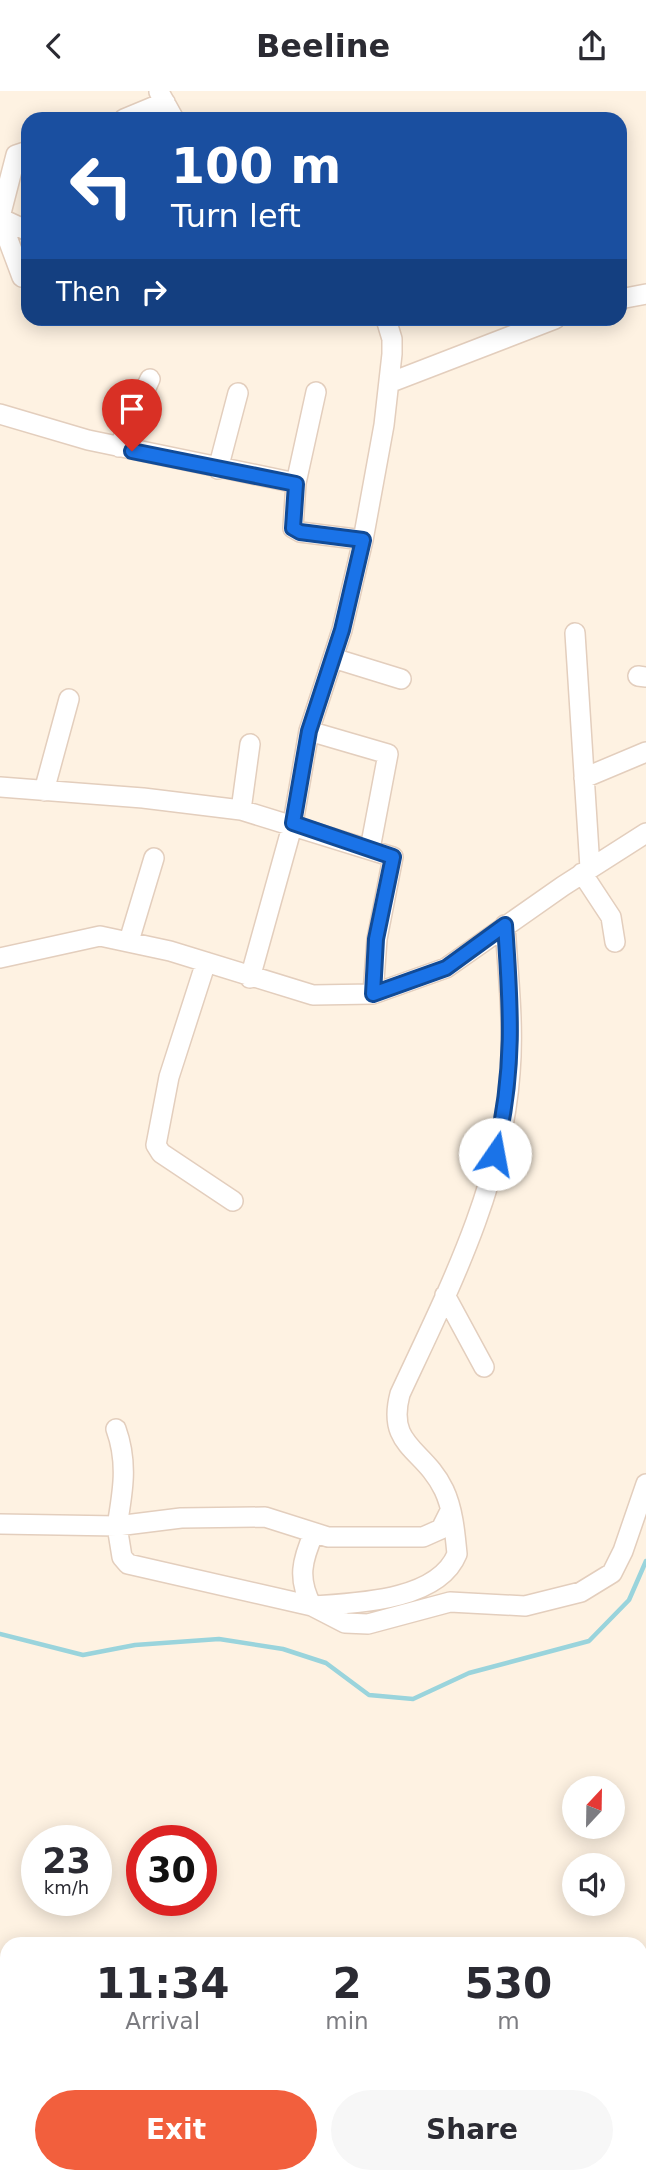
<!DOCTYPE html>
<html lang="en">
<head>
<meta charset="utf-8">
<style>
  body { margin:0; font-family:"DejaVu Sans",sans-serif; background:#f7f7f7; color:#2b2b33; height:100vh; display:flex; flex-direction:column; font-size:26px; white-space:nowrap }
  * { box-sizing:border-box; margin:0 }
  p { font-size:23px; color:#7c7c81 }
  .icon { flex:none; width:38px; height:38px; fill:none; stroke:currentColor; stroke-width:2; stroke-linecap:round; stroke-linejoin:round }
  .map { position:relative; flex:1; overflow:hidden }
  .panel { position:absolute; left:0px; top:1846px; width:648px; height:247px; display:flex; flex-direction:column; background:#fff; border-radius:21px 21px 0 0; box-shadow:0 4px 18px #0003 }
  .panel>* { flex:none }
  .top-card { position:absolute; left:21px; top:21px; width:606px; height:214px; border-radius:21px; box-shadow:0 4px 18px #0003; background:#1a4fa0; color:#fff; overflow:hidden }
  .needle { width:46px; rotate:22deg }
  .fabs { position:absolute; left:562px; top:1685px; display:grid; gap:14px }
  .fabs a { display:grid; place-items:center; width:63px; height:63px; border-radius:50%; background:#fff; box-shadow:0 4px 18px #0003; font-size:35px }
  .speed { position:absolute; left:21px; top:1734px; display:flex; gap:14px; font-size:35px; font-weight:700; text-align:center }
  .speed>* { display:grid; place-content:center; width:91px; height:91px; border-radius:50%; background:#fff; box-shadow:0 4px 18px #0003; line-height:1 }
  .speed small { font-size:18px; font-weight:400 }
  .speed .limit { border:10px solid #d22; background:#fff; color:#111 }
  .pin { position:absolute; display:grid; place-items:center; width:60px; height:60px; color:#fff; margin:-72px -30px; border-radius:50% 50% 50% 0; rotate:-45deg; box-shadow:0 0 7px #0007 }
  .pin .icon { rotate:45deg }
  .me { position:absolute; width:77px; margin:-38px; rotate:12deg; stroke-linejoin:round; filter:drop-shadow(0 0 5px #0008) }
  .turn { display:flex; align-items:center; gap:24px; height:147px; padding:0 35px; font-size:32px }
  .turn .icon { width:91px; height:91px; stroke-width:2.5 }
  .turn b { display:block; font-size:49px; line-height:60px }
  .then { display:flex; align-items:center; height:66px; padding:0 35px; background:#0003; gap:14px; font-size:26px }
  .eta { display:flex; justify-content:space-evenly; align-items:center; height:119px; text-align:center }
  .eta b { font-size:42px; font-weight:800; line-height:49px }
  .primary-button { display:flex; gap:14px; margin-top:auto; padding:14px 35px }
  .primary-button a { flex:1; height:80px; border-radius:42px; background:#f25f3d; color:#fff; font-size:28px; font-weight:800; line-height:80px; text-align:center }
  .primary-button a+a { background:#f7f7f7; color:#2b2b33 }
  header { display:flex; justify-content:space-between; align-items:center; height:91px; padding:0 35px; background:#fff; font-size:32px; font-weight:800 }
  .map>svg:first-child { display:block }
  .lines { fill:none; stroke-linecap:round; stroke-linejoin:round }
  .stream { stroke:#9ad4dc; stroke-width:4.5 }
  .minor-casing { stroke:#e3cebd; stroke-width:22 }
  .minor { stroke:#fff; stroke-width:19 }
  .route-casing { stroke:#114b97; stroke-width:18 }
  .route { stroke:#1a73e8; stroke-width:12 }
</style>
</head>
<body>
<header><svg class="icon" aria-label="back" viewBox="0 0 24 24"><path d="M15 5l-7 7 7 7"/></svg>Beeline<svg class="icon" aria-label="share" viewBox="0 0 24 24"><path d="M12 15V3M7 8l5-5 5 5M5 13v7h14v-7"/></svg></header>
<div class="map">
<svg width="646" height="2092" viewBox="0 0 646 2092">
  <rect width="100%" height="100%" fill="#fef2e2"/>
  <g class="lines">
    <path class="stream" d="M 0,1543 L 83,1564 L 135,1554 L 219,1548 L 283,1558 L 326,1572 L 369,1604 L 413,1608 L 469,1582 L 589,1550 L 629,1509 L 646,1470"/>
    <defs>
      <path id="minor" d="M 159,1 L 174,28
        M 124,28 L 165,11
        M 0,126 L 16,64 L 28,60
        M 0,127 L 22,186
        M 0,127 L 28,140
        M 620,208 L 646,203
        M 389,292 L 555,228
        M 0,323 L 88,349 L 296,392 L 293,437 L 300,441 L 363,449
        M 119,356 L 150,288
        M 218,378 L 238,302
        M 296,392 L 316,301
        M 575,542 L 590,777
        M 333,567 L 401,588
        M 638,585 L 646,586
        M 309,640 L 388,663 L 370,758
        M 584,687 L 646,661
        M 0,696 L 143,707 L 241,719 L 393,766 L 377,848 L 373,903
        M 44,700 L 69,608
        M 241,719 L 250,653
        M 582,782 L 611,826 L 615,851
        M 505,834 C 508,883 514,933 510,982 C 502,1096 447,1202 400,1303 C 386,1356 424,1357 444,1399 C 453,1418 455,1442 457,1463 C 438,1510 356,1512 312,1515 L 345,1532 L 368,1533 L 450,1511 L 525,1515 L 581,1501 L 612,1482 L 623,1460 L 646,1393
        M 129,850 L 154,767
        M 0,867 L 100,845 L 170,860 L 313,904 L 373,903 L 446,877 L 563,795 L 646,742
        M 206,871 L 169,986 L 156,1054 L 161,1062 L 233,1110
        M 250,887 L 293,732 L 309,640 L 342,539 L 363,449 L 384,334 L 392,263 L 392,248 L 386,228
        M 445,1204 L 484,1276
        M 0,1433 L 117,1435 C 123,1400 128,1371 116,1338
        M 312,1515 L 128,1473 L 122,1466 L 117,1435 L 181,1427 L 265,1426 L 328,1446 L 423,1446 L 441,1438 L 450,1420
        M 312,1515 C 297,1488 302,1469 314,1442
        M 640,2067 L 646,2067"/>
    </defs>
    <use href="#minor" class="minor-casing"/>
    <use href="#minor" class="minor"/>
  </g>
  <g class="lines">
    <defs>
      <path id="route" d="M 132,360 L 296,393 L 293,437 L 300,441 L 363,449 L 342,539 L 309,640 L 293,732 L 393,766 L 376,848 L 373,903 L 446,877 L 505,834 C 511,918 515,980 495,1063"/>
    </defs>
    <use href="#route" class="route-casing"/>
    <use href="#route" class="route"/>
  </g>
</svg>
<div class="fabs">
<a><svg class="needle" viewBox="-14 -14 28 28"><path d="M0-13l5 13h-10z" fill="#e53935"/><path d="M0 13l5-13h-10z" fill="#7c7c81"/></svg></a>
<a><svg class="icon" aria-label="sound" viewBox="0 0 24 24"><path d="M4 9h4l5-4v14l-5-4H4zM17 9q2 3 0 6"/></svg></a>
</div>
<div class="speed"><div>23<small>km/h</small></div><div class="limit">30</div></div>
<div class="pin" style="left:132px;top:360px;background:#d93025"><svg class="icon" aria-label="arrive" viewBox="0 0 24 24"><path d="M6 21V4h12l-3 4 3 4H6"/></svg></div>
<svg class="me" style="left:495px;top:1063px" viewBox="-20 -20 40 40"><circle r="19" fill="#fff"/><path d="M0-13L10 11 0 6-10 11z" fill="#1a73e8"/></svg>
<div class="top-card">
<div class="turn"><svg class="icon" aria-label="left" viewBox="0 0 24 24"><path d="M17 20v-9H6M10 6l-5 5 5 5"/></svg><div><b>100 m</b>Turn left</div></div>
<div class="then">Then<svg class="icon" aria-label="right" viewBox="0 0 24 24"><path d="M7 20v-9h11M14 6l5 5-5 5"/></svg></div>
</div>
<section class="panel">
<div class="eta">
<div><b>11:34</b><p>Arrival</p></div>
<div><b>2</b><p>min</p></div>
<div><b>530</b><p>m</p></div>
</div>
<div class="primary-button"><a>Exit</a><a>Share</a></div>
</section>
</div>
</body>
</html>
